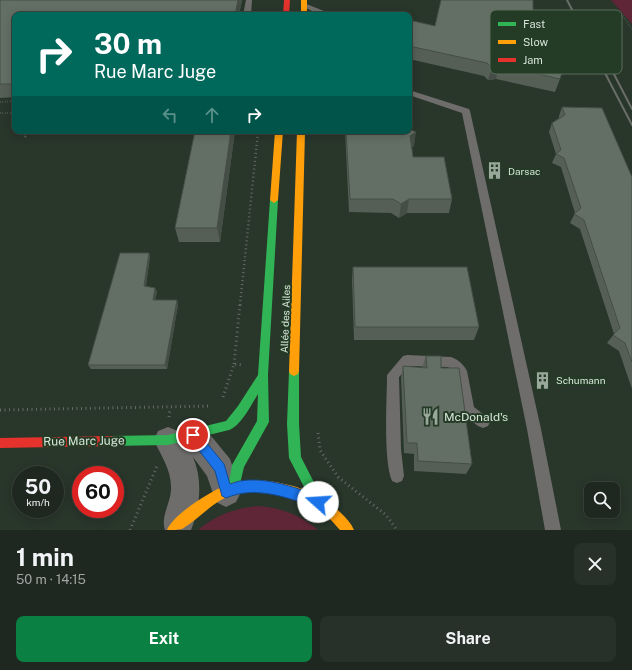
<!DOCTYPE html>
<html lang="en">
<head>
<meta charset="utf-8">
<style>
  body { margin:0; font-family:"Public Sans",sans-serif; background:#273029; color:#f1f3f6; height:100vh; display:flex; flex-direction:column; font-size:15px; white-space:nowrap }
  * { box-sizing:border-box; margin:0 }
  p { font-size:13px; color:#a1a6a5 }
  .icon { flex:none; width:22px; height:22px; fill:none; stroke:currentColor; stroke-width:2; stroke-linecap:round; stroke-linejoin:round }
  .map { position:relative; height:530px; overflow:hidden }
  .panel { display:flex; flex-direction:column; background:#1f2820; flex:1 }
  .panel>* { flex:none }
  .guide { position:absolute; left:12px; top:12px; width:400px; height:122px; border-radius:8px; box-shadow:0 2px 10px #0003,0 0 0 1px #3c443e; background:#00695c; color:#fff; overflow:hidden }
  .buttons { position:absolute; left:584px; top:482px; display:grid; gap:8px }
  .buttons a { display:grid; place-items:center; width:36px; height:36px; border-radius:8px; background:#1f2820; box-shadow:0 2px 10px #0003,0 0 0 1px #3c443e; font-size:20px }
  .speed { position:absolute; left:12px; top:466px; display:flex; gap:8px; font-size:20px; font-weight:700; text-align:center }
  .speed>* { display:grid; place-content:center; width:52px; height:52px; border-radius:50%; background:#1f2820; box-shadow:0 2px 10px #0003,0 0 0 1px #3c443e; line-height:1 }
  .speed small { font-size:10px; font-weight:400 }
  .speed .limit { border:6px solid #d22; background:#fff; color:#111 }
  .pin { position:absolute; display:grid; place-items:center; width:34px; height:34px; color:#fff; margin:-17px; border:2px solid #fff; border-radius:50%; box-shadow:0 1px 4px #0007 }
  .me { position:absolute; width:44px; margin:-22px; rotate:289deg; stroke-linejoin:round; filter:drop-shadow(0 0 3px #0008) }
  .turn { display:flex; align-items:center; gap:14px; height:84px; padding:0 16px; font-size:18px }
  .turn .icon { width:52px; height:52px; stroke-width:2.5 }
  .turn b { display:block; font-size:28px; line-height:34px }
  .lanes { display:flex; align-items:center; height:38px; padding:0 16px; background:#0003; justify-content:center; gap:20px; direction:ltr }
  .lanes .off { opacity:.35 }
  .round { display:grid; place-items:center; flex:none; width:42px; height:42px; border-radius:8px; background:#273029 }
  .overview { display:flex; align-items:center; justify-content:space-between; height:68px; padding:0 16px }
  h1 { font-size:24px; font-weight:700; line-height:30px }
  .button { display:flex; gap:8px; margin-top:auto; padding:8px 16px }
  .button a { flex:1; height:46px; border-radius:8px; background:#0b8043; color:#fff; font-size:16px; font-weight:700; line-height:46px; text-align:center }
  .button a+a { background:#273029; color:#f1f3f6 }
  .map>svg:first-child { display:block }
  .green { fill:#5f2638 }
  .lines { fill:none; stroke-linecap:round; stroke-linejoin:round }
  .path-far2 { stroke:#676a66; stroke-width:2; stroke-dasharray:0.5 2; stroke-linecap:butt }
  .path-far1 { stroke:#676a66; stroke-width:2.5; stroke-dasharray:1 3; stroke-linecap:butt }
  .path { stroke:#676a66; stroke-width:3; stroke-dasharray:1 3.5; stroke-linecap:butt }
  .lane { fill:#6f6d6b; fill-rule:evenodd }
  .street { fill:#6f6d6b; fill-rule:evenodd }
  .fast { fill:#30b455; fill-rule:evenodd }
  .slow { fill:#ff9f0a; fill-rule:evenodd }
  .jam { fill:#e5322d; fill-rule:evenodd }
  .rail { stroke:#686d66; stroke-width:2 }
  .wall { fill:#555f56 }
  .shaded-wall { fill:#454e46 }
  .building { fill:#636f64; stroke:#454e46 }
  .route { fill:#1a73e8; stroke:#114b97 }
  .labels { text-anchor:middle; stroke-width:4; stroke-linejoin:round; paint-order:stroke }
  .poi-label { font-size:10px; fill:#d7e5d8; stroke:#243b26; text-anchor:start }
  .street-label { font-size:10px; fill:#d7e5d8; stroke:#243b26 }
  .near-poi-label { font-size:12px; fill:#d7e5d8; stroke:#243b26; text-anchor:start }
  .near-street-label { font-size:12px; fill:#d7e5d8; stroke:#243b26 }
  .key { fill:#243b26; stroke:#5a6e5b; stroke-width:1 }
  .key-label { font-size:11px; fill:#d7e5d8 }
</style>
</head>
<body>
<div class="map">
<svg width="632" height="530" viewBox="0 0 632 530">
  <rect width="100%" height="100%" fill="#29362a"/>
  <path class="green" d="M 611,0 L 632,0 L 632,24 Z
    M 259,506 C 282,508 300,515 318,530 L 198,530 C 216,515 235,508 259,506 Z"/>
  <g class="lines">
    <path class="path-far2" d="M 623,16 L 632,29
      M 0,102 L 15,101
      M 0,113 L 15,113
      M 27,133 L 28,131
      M 258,133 L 258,131"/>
    <path class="path-far1" d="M 25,137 L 28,132
      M 240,305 L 258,132"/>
    <path class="path" d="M 234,364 L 240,304
      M 223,397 L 234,364 L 242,365
      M 0,410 L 211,406
      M 169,417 L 170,408
      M 318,433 L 320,450 L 338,477 L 386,515 L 397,530
      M 130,530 L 157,466"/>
    <path class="lane" d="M 246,0 L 252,0 L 251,15 L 243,15 Z
      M 304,3 L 329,13 L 330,15 L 320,15 L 302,6 L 302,4 Z
      M 409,90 L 469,109 L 470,111 L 541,429 L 561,530 L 545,530 L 527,429 L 462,113 L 409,95 Z
      M 407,355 L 451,357 C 458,359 464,365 467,371 L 474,407 L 488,418 L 490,422 L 488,426 L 483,428 L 478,426 L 463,414 L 455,374 L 448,367 L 410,366 L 399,377 L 401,449 L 404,476 L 402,481 L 397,483 L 392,481 C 383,459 387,401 387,375 L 403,356 Z"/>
    <path class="street" d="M 193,422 L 203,426 L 230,459 L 241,492 L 236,502 L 226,507 L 216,502 L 207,476 L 193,457 C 203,480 200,507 191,530 L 165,530 C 160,516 172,501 171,487 C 171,469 161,456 154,440 L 158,431 L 168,427 L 178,431 L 180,434 L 183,426 Z"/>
    <path class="fast" d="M 274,197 L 278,200 L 268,375 L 269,422 L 244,467 L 238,492 L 234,494 L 230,492 L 228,488 L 232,465 L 257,421 L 258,394 C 251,405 241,426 229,430 L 168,445 L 111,446 L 107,445 L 105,441 L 107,437 L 111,436 L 168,435 L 226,421 L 238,406 L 258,375 L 270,200 Z
      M 294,366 L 298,368 L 299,371 L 299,424 L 301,457 L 324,502 L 322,506 L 318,508 L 314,506 L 289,458 L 287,424 L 289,371 L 290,368 Z"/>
    <path class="slow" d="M 301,0 L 307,0 L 307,15 L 301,15 Z
      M 275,131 L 283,131 L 278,200 L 274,203 L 270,200 Z
      M 297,131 L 305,131 L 299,371 L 298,374 L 294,376 L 290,374 L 289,371 Z
      M 252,480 C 285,481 317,490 341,513 C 346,518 351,523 354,530 L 340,530 C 333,522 325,513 315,507 C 290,492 248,485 221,500 C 207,508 196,521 182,529 C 178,530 171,530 167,530 C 173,514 214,489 231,483 C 238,481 245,481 252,480 Z"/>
    <path class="jam" d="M 284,0 L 290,0 L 289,15 L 283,15 Z
      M 111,436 L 115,437 L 117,441 L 115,445 L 111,446 L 0,448 L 0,438 Z"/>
    <path class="rail" d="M 567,0 L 632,125
      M 587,22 L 632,109"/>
  </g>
  <path class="wall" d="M 0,0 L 242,0 L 239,15 L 15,15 L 15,97 L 0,98 Z
    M 441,0 L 533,15 L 529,28 L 497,24 L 496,38 L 560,79 L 555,92 L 496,79 L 488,80 L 484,76 L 409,59 L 409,20 L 435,26 Z
    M 562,107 L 632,177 L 632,389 L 619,351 L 607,343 L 614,334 L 580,229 L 570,223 L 575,213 L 561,167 L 552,163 L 556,154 L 549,132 L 552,123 L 559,118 L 559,116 Z
    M 235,131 L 220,242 L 179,242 L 175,228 Z
    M 345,131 L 409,131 L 414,146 L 412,147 L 413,157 L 452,199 L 449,213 L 407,213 L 399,218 L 391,213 L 349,212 Z
    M 149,253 L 150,257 L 146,286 L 155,288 L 157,292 L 155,300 L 177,300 L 178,305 L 167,369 L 91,369 L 88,365 Z
    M 353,267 L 479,327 L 474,340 L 354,340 L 352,280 Z
    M 426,356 L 441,368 L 472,464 L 466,474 L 414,471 L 414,454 L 404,453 L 401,378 L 403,366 L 422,368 Z"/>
  <path class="shaded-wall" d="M 238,0 L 242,0 L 239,15 L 235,15 Z
    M 499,65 L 496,79 L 488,80 L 492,67 Z
    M 231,131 L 235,131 L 220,242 L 217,228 Z
    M 416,132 L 414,146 L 408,150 L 410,136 Z
    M 409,199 L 407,213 L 399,218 L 401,204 Z
    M 149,253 L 150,257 L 145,290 L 144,286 Z
    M 155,288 L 157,292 L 154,305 L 153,300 Z
    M 177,300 L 178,305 L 167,369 L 165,365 Z"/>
  <path class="building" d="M 0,0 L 238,0 L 235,15 L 15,15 L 15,84 L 0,84 Z
    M 441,0 L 533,0 L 533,15 L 498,11 L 496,38 L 568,53 L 560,79 L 499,65 L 492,67 L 487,63 L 409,46 L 409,20 L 435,26 Z
    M 562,107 L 602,108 L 632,177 L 632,362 L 625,343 L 613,335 L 620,328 L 584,220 L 574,214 L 581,208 L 564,158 L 556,154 L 561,150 L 552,123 L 565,115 Z
    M 409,129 L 416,132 L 410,136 L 413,157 L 444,157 L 452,199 L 409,199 L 401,204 L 393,199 L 350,199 L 346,131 L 409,131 Z
    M 195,131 L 231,131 L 217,228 L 175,228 Z
    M 120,253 L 149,253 L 144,286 L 155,288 L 153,300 L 177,300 L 165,365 L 88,365 Z
    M 353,267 L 467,267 L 479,327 L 355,327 Z
    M 426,356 L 441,356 L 441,368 L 459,368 L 472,464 L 418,461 L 417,443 L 407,443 L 403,366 L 427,368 Z"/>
  <path class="route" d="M 193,430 L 197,431 L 224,464 L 230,484 C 256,473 297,487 322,498 L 324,502 L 322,506 L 318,508 C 288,498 256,485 226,498 L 222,496 L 215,471 L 187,435 L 189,431 Z"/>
  <defs>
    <symbol id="building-bare" viewBox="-9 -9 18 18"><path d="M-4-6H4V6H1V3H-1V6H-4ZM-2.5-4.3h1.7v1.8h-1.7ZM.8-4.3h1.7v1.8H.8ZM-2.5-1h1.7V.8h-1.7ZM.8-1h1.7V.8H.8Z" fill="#9aa89b" stroke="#243b26" stroke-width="2.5" paint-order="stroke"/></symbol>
    <symbol id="restaurant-bare" viewBox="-9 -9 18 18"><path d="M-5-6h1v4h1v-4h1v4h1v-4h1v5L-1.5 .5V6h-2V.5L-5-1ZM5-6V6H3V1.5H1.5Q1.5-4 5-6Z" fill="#9aa89b" stroke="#243b26" stroke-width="2.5" paint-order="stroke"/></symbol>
  </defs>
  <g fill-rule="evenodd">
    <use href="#building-bare" x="482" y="158" width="25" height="25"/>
    <use href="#building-bare" x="530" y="368" width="25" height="25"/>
    <use href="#restaurant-bare" x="418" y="404" width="25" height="25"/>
  </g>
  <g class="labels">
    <g class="poi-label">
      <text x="508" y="175">Darsac</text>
      <text x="556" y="384">Schumann</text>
    </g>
    <g class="street-label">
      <text transform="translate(285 319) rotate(-88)" y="4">Allée des Ailes</text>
    </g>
    <g class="near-poi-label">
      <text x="444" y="421">McDonald's</text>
    </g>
    <g class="near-street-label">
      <text transform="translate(84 441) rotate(-1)" y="4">Rue Marc Juge</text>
    </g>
  </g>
  <rect x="490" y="10" width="132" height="64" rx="6" class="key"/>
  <rect x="498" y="22" width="18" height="4" fill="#30b455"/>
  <rect x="498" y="40" width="18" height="4" fill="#ff9f0a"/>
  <rect x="498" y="58" width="18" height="4" fill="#e5322d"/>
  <g class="key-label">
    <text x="523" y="28">Fast</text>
    <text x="523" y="46">Slow</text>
    <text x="523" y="64">Jam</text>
  </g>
</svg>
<div class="buttons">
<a><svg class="icon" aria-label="search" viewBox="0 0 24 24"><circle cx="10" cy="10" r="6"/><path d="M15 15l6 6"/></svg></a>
</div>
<div class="speed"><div>50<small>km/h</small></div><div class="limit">60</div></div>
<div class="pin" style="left:193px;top:435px;background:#d93025"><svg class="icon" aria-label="arrive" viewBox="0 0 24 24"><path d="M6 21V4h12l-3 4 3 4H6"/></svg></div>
<svg class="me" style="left:318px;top:502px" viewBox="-20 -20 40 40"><circle r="19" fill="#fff"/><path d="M0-13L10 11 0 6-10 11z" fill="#1a73e8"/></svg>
<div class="guide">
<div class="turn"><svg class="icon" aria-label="right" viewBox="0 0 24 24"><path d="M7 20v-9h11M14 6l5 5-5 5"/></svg><div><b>30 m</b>Rue Marc Juge</div></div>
<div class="lanes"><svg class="icon off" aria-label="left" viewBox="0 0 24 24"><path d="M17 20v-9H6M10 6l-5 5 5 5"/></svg><svg class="icon off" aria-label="ahead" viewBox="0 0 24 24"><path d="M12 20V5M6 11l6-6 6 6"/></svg><svg class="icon" aria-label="right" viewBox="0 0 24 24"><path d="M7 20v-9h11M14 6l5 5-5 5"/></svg></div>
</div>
</div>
<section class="panel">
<div class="overview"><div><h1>1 min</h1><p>50 m · 14:15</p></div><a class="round"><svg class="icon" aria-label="close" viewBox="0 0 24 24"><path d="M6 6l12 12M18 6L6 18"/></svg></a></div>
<div class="button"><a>Exit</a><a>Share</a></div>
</section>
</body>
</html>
